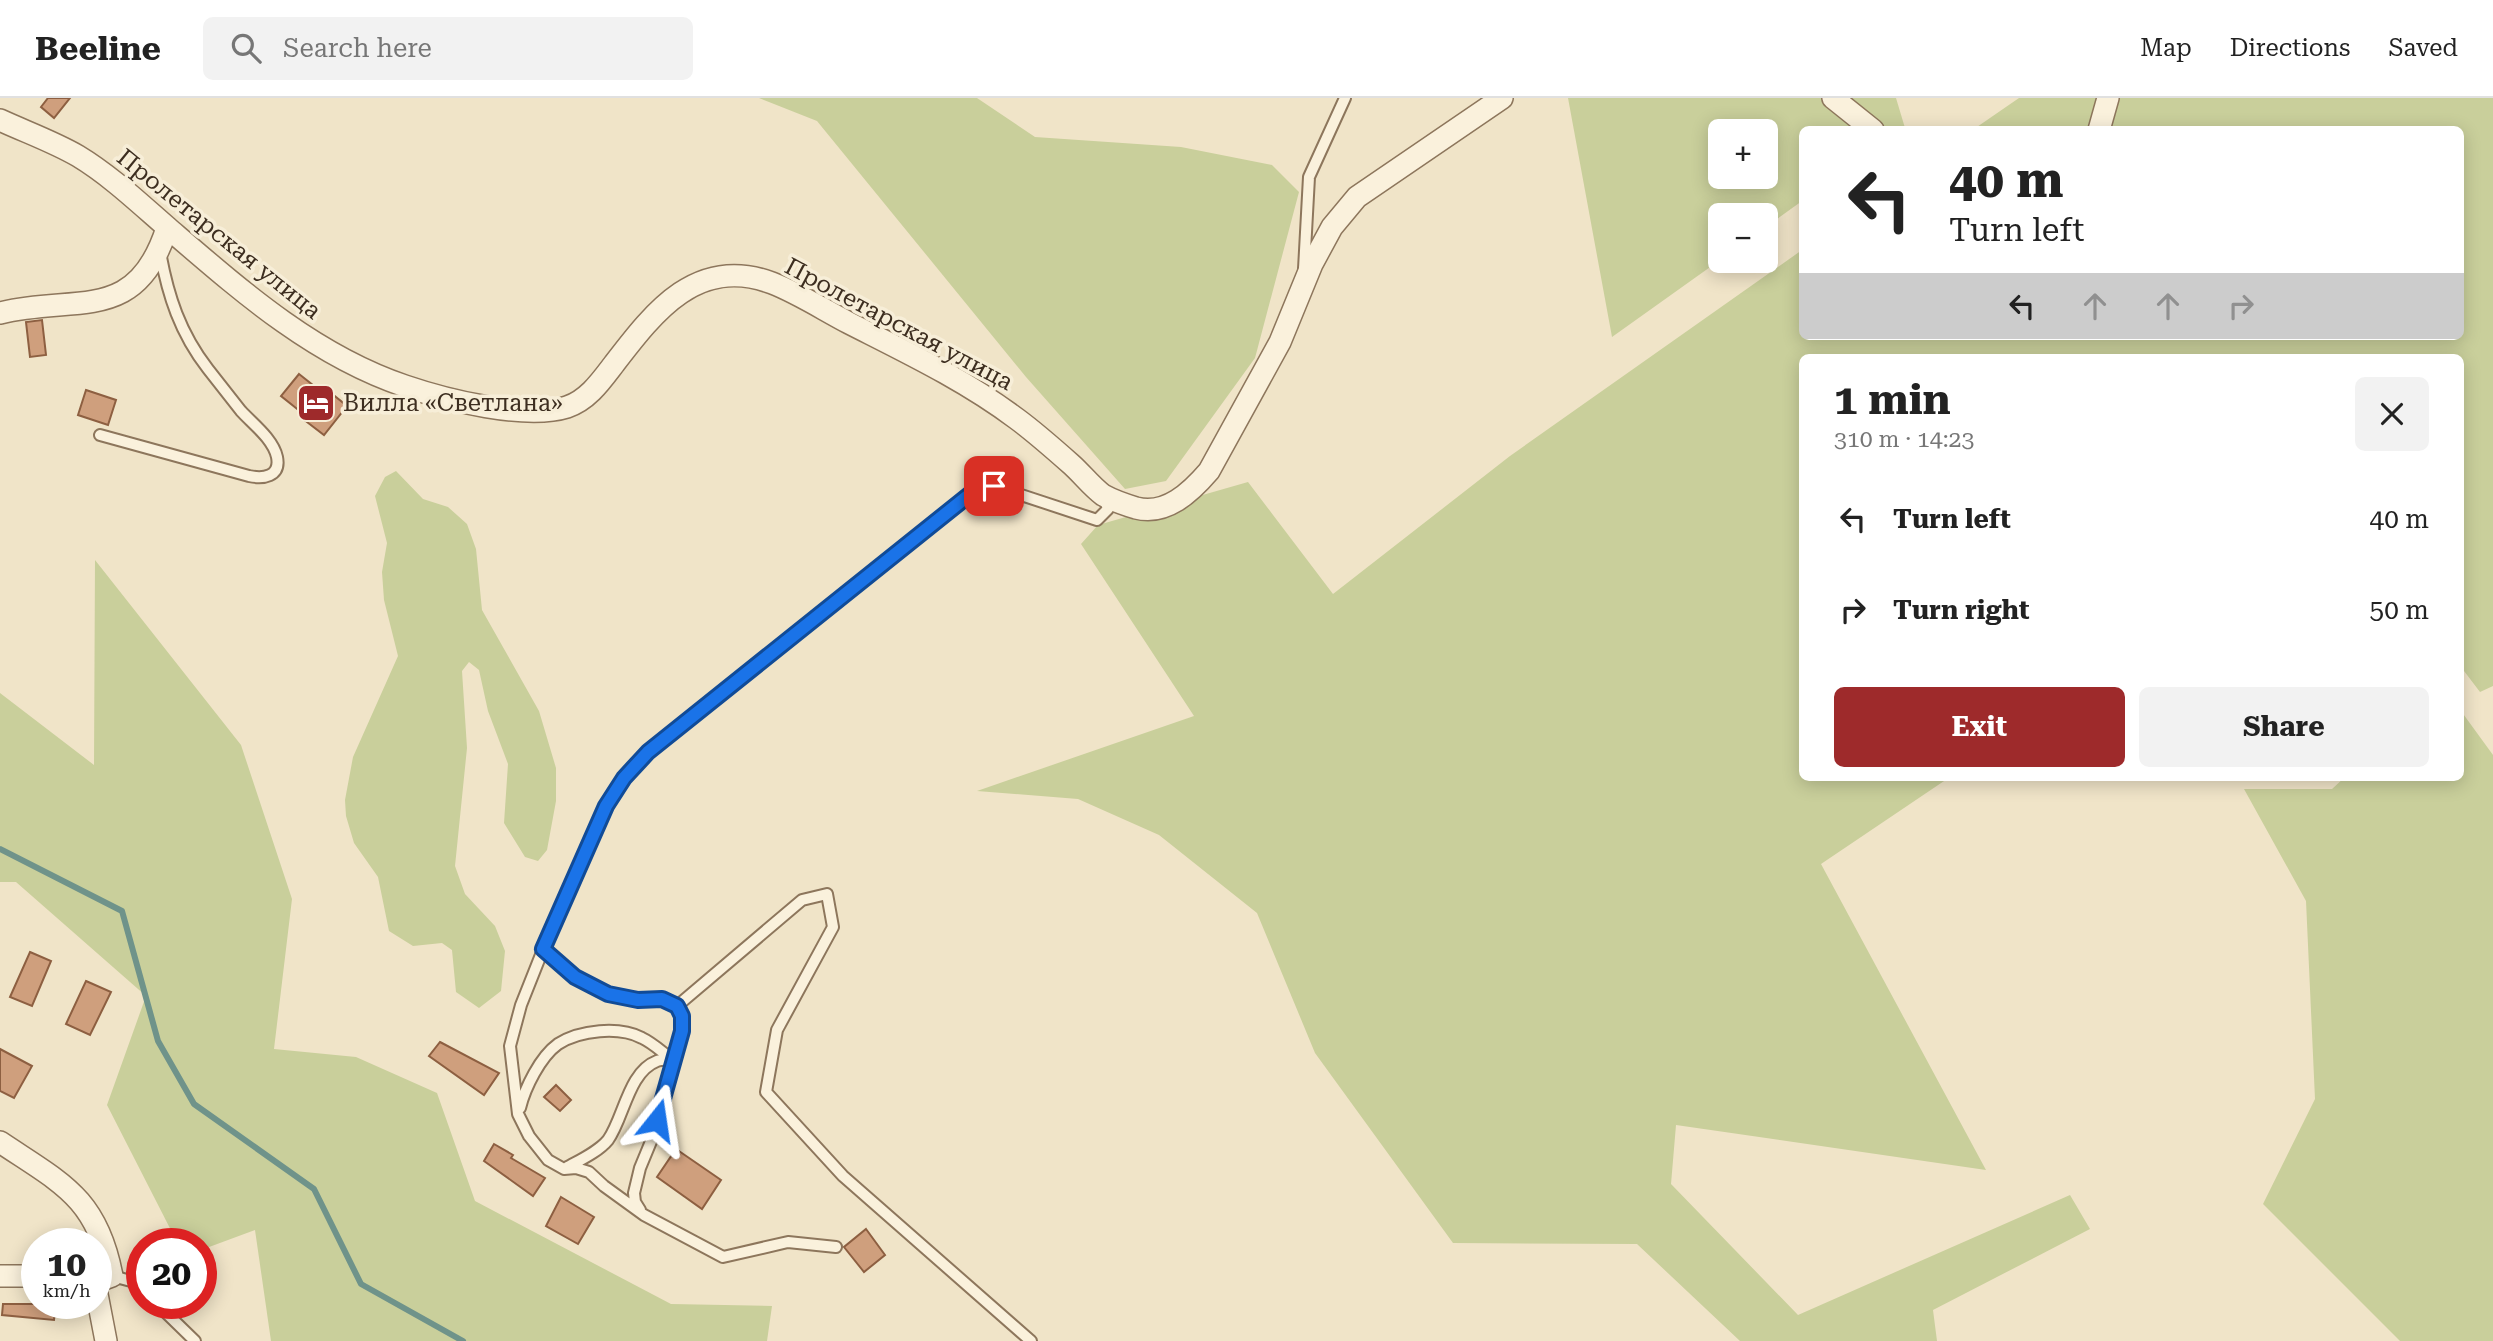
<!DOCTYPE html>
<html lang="en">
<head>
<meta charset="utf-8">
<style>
  body { margin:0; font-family:"Roboto Serif",serif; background:#f2f2f2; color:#222; height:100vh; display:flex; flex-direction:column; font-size:26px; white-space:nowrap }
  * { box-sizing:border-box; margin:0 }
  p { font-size:23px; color:#767676 }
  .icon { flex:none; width:38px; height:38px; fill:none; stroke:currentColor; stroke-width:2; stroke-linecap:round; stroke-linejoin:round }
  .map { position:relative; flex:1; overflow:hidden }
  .details { position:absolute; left:1799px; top:256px; width:665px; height:427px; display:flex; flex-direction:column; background:#fff; border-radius:10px; box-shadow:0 4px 18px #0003 }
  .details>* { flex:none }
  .top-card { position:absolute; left:1799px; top:28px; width:665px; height:214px; border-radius:10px; box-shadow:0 4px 18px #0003; background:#fff; color:#222; overflow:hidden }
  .tools { position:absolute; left:1708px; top:21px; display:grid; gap:14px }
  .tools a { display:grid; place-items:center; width:70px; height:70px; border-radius:10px; background:#fff; box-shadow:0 4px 18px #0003; font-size:35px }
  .speed { position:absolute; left:21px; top:1130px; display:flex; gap:14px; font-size:35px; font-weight:700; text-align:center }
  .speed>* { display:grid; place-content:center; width:91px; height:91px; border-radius:50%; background:#fff; box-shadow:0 4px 18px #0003; line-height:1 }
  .speed small { font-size:18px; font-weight:400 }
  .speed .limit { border:10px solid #d22; background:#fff; color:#111 }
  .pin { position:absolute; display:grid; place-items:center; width:60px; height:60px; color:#fff; margin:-30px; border-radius:14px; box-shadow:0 4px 10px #0006 }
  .me { position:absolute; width:77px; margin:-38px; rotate:15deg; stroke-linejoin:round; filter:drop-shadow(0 0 5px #0008) }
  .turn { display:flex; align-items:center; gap:24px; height:147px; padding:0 35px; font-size:32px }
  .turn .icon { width:91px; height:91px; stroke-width:2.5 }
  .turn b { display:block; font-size:49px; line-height:60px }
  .lanes { display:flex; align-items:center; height:66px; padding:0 35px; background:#0003; justify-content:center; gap:35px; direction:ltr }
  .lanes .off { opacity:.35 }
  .round { display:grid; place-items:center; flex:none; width:74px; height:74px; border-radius:10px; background:#f2f2f2 }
  .overview { display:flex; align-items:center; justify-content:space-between; height:119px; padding:0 35px }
  h1 { font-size:42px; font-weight:700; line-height:52px }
  .button { display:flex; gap:14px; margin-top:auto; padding:14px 35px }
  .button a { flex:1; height:80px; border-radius:10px; background:#9e2a2b; color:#fff; font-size:28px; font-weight:700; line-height:80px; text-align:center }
  .button a+a { background:#f2f2f2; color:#222 }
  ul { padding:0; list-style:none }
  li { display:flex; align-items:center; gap:21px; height:91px; padding:0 35px }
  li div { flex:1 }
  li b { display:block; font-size:26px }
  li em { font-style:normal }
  header { display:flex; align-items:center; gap:42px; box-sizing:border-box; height:98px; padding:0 35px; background:#fff; border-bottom:2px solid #e0e0e0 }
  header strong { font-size:33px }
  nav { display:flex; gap:38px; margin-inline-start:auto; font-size:24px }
  .search { width:490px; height:63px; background:#f2f2f2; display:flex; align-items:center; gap:18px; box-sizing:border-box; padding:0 24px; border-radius:10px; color:#767676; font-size:26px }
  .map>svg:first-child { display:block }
  .green { fill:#c9cf9b; fill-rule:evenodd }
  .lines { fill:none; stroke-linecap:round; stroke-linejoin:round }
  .stream { stroke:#6f938a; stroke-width:6 }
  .building { fill:#cf9f7d; stroke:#8d5f41; stroke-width:2 }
  .service-casing { stroke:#8d765c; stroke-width:14 }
  .minor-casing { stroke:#8d765c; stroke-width:24 }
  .service { stroke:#faf1dc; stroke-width:10 }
  .minor { stroke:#faf1dc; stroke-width:21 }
  .route-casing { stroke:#114b97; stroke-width:18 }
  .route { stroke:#1a73e8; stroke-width:12 }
  .labels { text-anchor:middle; stroke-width:7; stroke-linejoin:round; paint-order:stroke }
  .street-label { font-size:24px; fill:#3d2e20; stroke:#f7eed8 }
  .poi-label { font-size:24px; fill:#3d2e20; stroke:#f7eed8; text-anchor:start }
</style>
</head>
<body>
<header>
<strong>Beeline</strong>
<div class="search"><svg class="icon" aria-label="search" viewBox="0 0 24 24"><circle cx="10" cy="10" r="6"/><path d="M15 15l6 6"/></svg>Search here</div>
<nav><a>Map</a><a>Directions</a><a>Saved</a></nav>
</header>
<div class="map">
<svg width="2493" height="1243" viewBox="0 0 2493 1243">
  <rect width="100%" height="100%" fill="#f0e4c8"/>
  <path class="green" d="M 759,0 L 977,0 L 1035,39 L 1181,49 L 1272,67 L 1299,94 L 1255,260 L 1166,383 L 1125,391 L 1026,279 L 817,23 Z
    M 1568,0 L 1896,0 L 1905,30 L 1802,32 L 1802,103 L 1766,129 L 1766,117 L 1720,117 L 1720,162 L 1612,239 ZM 1720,33 L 1766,33 L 1766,79 L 1720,79 Z
    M 2019,0 L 2493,0 L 2493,588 L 2480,594 L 2461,569 L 2460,259 L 1802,259 L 1802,679 L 1950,679 L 1821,766 L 1986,1072 L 1676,1027 L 1671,1086 L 1798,1217 L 2070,1097 L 2090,1131 L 1933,1212 L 1937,1243 L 1740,1243 L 1637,1146 L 1453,1145 L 1315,955 L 1257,815 L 1159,737 L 1078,701 L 977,693 L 1194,618 L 1081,446 L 1098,427 L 1248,384 L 1333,496 L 1510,358 L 1802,152 L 1802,238 L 2460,238 L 2460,32 L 1974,31 Z
    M 396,373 L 423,401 L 448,409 L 467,426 L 476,451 L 482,512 L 539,613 L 556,670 L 556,703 L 547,752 L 538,763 L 525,759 L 504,725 L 508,666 L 488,613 L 479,572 L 469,564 L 462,573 L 467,650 L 455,768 L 465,796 L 495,828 L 505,853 L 501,893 L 479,910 L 456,894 L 452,852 L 442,845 L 413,848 L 389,833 L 378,779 L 354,745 L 346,718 L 345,702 L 353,659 L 398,558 L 384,502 L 382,474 L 387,445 L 375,398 L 385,379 Z
    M 95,462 L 241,647 L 292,801 L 274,951 L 356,959 L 437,995 L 475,1103 L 671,1206 L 772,1208 L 767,1243 L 271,1243 L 255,1132 L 201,1152 L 201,1146 L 178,1146 L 107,1007 L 146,898 L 16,784 L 0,784 L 0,595 L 94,667 Z
    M 2461,613 L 2493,657 L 2493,1243 L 2400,1243 L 2263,1106 L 2315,1001 L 2306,803 L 2244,691 L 2332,691 L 2345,679 L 2460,679 Z"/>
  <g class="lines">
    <path class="stream" d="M 0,751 L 122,813 L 158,943 L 194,1006 L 314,1091 L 361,1186 L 463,1243"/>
  </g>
  <path class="building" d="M 48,0 L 70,0 L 54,20 L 41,9 Z
    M 42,222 L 46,257 L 30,259 L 26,224 Z
    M 299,276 L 323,295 L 326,291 L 347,308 L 324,337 L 303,321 L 306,318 L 281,298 Z
    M 86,292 L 116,302 L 108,327 L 78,317 Z
    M 30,854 L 51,863 L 32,908 L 10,899 Z
    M 86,883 L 111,894 L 90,937 L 66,926 Z
    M 440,944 L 499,975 L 484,997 L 429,958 Z
    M 0,951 L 32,968 L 14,1000 L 0,993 Z
    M 556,987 L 571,1002 L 560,1013 L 544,999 Z
    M 494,1046 L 513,1057 L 511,1060 L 545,1080 L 533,1098 L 484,1063 Z
    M 676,1051 L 721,1082 L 702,1111 L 657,1079 Z
    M 561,1099 L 594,1119 L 578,1146 L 546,1128 Z
    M 866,1131 L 885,1157 L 864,1174 L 844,1149 Z
    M 3,1206 L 56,1206 L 54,1222 L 2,1217 Z"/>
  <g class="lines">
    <defs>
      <path id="service" d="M 1304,171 L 1309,79 L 1345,0
        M 100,337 L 249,378 C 263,381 281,379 277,359 C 273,341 253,326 241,313 C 230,299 219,285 208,271 C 180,235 168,198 160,154
        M 543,851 L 575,879 L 608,896 L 638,902 L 662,901 L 677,908 L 802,802 L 827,796 L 833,829 L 777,932 L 766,994 L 843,1078 L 1031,1243
        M 520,1010 C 525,990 540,959 558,946 C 580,932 619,928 642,940 C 653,945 663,955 673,962
        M 566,1070 C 580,1062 598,1054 608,1042 C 624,1020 628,974 657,963 C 661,961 669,962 673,962
        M 640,1112 L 635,1104 L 634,1095 L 640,1070 L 652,1041 L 682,933 L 682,918 L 677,908
        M 836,1149 L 788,1144 L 723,1159 L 644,1117 L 604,1088 L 589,1074 L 576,1070 L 564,1071 L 548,1062 L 529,1038 L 518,1016 L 510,948 L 521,907 L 552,829 L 606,708 L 624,679 L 648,654 L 974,392 L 994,388 L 1097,422 L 1108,411 L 1104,399
        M 112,1178 L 131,1183 L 142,1192
        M 157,1206 L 195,1243"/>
      <path id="minor" d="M 1833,0 L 1873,32
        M 0,22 C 26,34 54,44 78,58 C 111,78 139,105 168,130 C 240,192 313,257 405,288 C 446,302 526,322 567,309 C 588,302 601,283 614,266 C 654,214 697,157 772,185 C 798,195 824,212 849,225 C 906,254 965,282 1017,321 C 1036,335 1054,351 1072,367 C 1082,376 1092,389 1103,397 C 1112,402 1126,407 1136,410 C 1166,418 1191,394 1209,373 L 1280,244 L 1312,166 L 1332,129 L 1357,99 L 1502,0
        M 2099,32 L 2108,0
        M 0,215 C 77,196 136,227 167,130
        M 0,1044 C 61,1085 97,1099 112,1178 L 96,1184
        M 0,1178 L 37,1178
        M 96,1191 L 106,1243"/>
    </defs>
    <use href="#service" class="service-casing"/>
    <use href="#minor" class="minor-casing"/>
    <use href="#service" class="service"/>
    <use href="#minor" class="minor"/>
  </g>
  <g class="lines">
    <defs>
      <path id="route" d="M 657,1022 L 682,933 L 682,918 L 677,908 L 662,901 L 638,902 L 608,896 L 575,879 L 543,851 L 606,708 L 624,680 L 648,654 L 974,393 L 994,388"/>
    </defs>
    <use href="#route" class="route-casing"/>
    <use href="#route" class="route"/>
  </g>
  <defs>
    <symbol id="hotel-square" viewBox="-11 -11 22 22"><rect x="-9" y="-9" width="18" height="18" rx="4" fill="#9e2a2b" stroke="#f7eed8"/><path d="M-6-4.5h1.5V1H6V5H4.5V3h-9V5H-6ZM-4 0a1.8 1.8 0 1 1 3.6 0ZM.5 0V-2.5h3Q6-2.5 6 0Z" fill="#fff"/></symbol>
  </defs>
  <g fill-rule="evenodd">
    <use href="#hotel-square" x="294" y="283" width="44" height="44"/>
  </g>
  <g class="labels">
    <g class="street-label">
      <text transform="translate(219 136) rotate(39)" y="8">Пролетарская улица</text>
      <text transform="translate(899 226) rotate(28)" y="8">Пролетарская улица</text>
    </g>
    <g class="poi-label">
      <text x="343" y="313">Вилла «Светлана»</text>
    </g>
  </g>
</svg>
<div class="tools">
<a>+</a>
<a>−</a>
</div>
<div class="speed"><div>10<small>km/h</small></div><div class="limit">20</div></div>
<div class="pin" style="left:994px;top:388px;background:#d93025"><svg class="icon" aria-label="arrive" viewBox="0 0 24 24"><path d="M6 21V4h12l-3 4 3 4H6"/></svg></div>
<svg class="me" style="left:657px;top:1022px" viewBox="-20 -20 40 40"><path d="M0-17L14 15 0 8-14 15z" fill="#1a73e8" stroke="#fff" stroke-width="4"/></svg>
<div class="top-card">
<div class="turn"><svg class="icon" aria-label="left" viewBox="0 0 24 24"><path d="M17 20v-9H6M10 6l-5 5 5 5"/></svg><div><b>40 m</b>Turn left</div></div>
<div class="lanes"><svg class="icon" aria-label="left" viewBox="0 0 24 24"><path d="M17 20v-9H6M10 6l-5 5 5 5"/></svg><svg class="icon off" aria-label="ahead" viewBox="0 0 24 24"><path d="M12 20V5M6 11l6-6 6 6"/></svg><svg class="icon off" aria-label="ahead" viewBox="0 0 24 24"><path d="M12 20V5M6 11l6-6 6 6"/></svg><svg class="icon off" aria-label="right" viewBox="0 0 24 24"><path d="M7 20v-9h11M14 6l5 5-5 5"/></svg></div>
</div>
<section class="details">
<div class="overview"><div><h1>1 min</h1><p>310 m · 14:23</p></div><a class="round"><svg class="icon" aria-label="close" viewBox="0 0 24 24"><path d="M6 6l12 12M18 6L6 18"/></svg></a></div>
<ul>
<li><svg class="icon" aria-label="left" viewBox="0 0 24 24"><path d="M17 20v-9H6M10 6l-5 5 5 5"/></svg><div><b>Turn left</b></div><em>40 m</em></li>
<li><svg class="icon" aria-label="right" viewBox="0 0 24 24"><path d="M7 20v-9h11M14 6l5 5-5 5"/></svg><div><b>Turn right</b></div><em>50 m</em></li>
</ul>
<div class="button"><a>Exit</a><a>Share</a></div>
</section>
</div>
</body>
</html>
